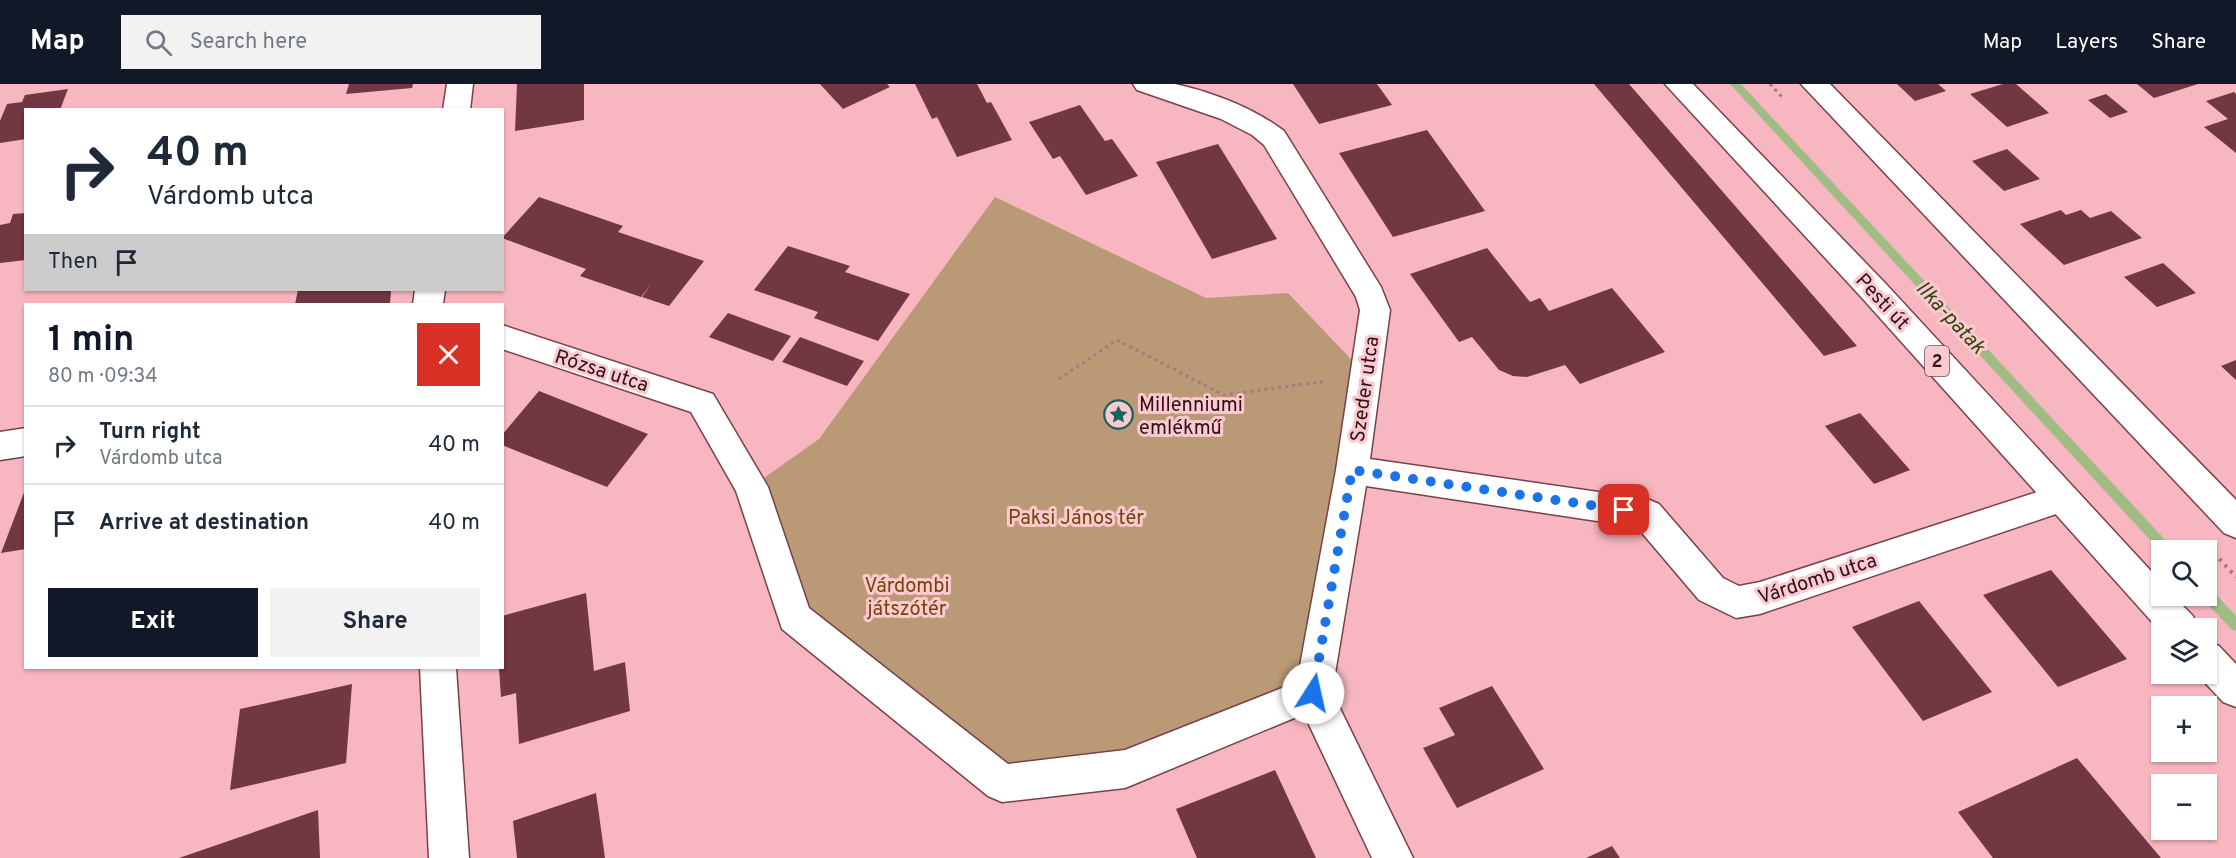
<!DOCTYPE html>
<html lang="en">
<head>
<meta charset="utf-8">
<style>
  body { margin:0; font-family:Overpass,sans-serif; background:#f2f2f3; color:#1f2937; height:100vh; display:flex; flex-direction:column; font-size:22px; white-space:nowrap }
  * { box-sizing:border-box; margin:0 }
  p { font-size:20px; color:#747a83 }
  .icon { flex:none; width:33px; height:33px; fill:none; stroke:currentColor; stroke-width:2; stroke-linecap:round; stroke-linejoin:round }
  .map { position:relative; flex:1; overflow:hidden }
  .panel { position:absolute; left:24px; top:219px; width:480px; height:366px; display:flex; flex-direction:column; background:#fff; border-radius:0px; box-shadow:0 2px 4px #0004 }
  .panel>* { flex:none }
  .guide { position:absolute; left:24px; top:24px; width:480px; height:183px; border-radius:0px; box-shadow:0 2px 4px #0004; background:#fff; color:#1f2937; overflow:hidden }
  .buttons { position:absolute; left:2151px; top:456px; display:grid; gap:12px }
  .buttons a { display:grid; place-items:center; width:66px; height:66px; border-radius:0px; background:#fff; box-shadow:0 2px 4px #0004; font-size:30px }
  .pin { position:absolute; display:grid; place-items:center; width:51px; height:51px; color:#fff; margin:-26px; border-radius:12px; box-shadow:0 3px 9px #0006 }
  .me { position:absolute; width:66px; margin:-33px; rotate:10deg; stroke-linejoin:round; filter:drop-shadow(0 0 4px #0008) }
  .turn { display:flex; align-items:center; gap:21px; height:126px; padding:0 24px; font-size:27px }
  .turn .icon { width:78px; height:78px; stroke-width:2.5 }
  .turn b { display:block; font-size:42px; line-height:51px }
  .then { display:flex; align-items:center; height:57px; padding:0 24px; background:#0003; gap:12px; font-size:22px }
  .round { display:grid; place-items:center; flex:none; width:63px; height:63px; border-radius:0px; background:#f2f2f3 }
  .headline { display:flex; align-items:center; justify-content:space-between; height:102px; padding:0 24px }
  h1 { font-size:36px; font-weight:700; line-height:45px; color:#111827 }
  .cta { display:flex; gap:12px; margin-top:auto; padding:12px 24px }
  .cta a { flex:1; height:69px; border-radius:0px; background:#111827; color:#fff; font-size:24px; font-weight:700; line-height:69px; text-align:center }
  .cta a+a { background:#f2f2f3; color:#1f2937 }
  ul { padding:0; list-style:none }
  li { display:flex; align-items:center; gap:18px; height:78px; padding:0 24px; border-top:2px solid #e0e1e3 }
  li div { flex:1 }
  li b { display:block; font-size:22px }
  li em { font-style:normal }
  header { display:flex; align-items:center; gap:36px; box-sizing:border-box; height:84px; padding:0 30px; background:#111827; color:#fff }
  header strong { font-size:28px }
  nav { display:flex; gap:33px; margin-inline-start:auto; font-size:21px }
  .search { width:420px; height:54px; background:#f2f2f3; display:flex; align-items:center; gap:15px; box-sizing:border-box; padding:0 21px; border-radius:0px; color:#747a83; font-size:22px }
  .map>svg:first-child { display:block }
  .green { fill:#ba9a76 }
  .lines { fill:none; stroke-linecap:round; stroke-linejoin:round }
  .stream { fill:#a0bc84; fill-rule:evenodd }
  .building { fill:#713742 }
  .minor-casing { stroke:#78414a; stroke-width:3 }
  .major-casing { stroke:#78414a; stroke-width:3 }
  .path-far1 { stroke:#a9787f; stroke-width:3; stroke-dasharray:3 4; stroke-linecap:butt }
  .path { stroke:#a9787f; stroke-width:4; stroke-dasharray:3 5; stroke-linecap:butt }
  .minor { fill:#fff; fill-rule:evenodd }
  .major { fill:#fff; fill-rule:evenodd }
  .route { stroke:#1a73e8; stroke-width:10; stroke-dasharray:0 18 }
  .labels { text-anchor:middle; stroke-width:6; stroke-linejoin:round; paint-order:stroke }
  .shield { fill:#fdc8cf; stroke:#6a4a4e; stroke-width:1.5 }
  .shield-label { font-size:18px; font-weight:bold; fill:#2b1417 }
  .street-label { font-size:20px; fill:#2b1417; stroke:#fdc8cf }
  .poi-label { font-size:20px; fill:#2b1417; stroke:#fdc8cf; text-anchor:start }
  .park-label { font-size:20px; fill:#71470a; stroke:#fdc8cf }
  .water-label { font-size:21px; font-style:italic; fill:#2f480b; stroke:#fdc8cf }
</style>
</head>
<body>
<header>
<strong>Map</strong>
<div class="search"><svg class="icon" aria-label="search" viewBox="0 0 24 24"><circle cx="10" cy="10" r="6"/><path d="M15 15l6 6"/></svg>Search here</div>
<nav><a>Map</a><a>Layers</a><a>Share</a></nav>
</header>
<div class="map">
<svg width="2236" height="774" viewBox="0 0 2236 774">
  <rect width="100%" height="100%" fill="#f8b7c0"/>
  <path class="green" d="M 995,113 L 1206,214 L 1288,209 L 1367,292 L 1313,609 L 1125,685 L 1002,699 L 795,534 L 751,403 L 819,355 Z"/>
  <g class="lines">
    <path class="stream" d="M 1730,0 L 1741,0 L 2171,462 L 2173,466 L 2162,466 L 2162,469 Z
      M 2206,503 L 2211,505 L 2236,532 L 2236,547 L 2231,545 L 2201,513 L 2201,512 L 2206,512 Z"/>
  </g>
  <path class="building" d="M 349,0 L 413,0 L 412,4 L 346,10 Z
    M 517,0 L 584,0 L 584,36 L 515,47 Z
    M 820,0 L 887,0 L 890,3 L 843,25 Z
    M 915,0 L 977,0 L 987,19 L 991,18 L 1012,56 L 957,73 L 937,33 L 932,35 Z
    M 1293,0 L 1377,0 L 1392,21 L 1319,40 Z
    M 1594,0 L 1629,0 L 1857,262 L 1824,272 Z
    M 1897,0 L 1938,0 L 1946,7 L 1915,17 Z
    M 2003,0 L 2016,0 L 2049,29 L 2007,43 L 1970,10 Z
    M 2137,0 L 2198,0 L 2154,14 Z
    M 68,5 L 60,26 L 26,26 L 26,55 L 0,59 L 0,37 L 7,20 L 22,18 L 25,11 Z
    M 2234,8 L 2236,10 L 2236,69 L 2204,43 L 2228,35 L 2206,17 Z
    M 2106,10 L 2128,28 L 2110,34 L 2088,16 Z
    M 1080,21 L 1105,57 L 1112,55 L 1138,92 L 1086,111 L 1060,72 L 1053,75 L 1029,38 Z
    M 1427,46 L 1485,127 L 1393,153 L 1339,69 Z
    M 1218,60 L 1277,155 L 1212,175 L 1156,78 Z
    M 2007,65 L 2040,95 L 2004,107 L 1972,77 Z
    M 539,113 L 623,142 L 618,148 L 704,177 L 669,222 L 642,213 L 651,200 L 641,213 L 580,192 L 586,185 L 502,154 Z
    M 2061,126 L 2066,131 L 2081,126 L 2090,134 L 2111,127 L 2142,154 L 2064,181 L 2020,140 Z
    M 26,129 L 26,176 L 0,179 L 0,141 L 10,139 L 13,130 Z
    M 788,162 L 850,182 L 845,188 L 910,210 L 878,257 L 814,234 L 818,228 L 754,206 Z
    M 1487,164 L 1530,218 L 1540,214 L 1549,227 L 1612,204 L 1665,268 L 1580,300 L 1565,281 L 1527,293 L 1513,292 L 1499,286 L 1472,253 L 1459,258 L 1410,190 Z
    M 2163,179 L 2196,209 L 2157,223 L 2124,193 Z
    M 298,206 L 391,206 L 390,220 L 295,220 Z
    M 728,229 L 791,252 L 773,277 L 709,253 Z
    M 800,253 L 864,277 L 847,302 L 782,278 Z
    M 2236,276 L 2236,296 L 2221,282 Z
    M 539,307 L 648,350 L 607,403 L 502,361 L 502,351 Z
    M 1860,329 L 1910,386 L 1874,400 L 1825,342 Z
    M 25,406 L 26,465 L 1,469 Z
    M 2051,486 L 2127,575 L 2058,603 L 1983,511 Z
    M 586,509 L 594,587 L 625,578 L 630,627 L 519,660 L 516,609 L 501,613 L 499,584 L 502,584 L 502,532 Z
    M 1919,517 L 1992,608 L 1923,637 L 1852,543 Z
    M 352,600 L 346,679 L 230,706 L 240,625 Z
    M 1492,602 L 1544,685 L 1457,724 L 1423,664 L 1455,651 L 1439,624 Z
    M 2077,674 L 2161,774 L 1993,774 L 1958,728 Z
    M 1275,686 L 1316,774 L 1197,774 L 1176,725 Z
    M 596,709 L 605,774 L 517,774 L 513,737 Z
    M 318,726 L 320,774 L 179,774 Z
    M 1612,762 L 1620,774 L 1586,774 Z"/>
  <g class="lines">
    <defs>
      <path id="minor" d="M 447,0 L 473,0 L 470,26 L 443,26 Z
        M 1133,0 C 1146,0 1162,0 1175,0 C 1212,8 1254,24 1284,47 L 1381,203 L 1390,226 L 1370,375 L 1647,415 L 1659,420 L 1723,494 L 1739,502 L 1760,498 L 2062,400 L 2074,404 L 2079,414 L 2074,424 L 2062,428 L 1760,530 L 1736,534 L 1699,516 L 1637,443 L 1366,402 L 1332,608 L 1413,774 L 1372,774 L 1304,630 L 1125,704 L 1002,718 L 988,712 L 782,545 L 736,407 L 691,328 L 502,265 L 502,241 L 713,310 L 768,403 L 809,524 L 1008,680 L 1125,666 L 1297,598 L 1336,386 L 1360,226 L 1356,213 L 1264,61 L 1252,51 L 1221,35 L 1137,6 Z
        M 1801,0 L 1830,0 L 2236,416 L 2236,454 L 2224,449 Z
        M 415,206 L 445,206 L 443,220 L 413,220 Z
        M 26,344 L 26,372 L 0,376 L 0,348 Z
        M 420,584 L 456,584 L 469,774 L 429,774 Z"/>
      <path id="major" d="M 1665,0 L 1693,0 L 1885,199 L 2162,499 L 2162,512 L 2173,512 L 2193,532 L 2198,544 L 2162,544 L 2162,549 L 1863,215 Z
        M 2206,557 L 2219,562 L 2236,580 L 2236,623 L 2223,618 L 2197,590 L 2206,590 Z"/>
    </defs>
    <use href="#minor" class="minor-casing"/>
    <use href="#major" class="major-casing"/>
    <path class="path-far1" d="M 1770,0 L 1784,15
      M 1059,295 L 1117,256 L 1224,311 L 1327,297"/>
    <path class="path" d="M 2214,469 L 2236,493"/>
    <use href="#minor" class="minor"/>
    <use href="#major" class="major"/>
  </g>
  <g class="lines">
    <path class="route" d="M 1313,609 L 1352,386 L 1624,426"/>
  </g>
  <defs>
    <symbol id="sight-ring" viewBox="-11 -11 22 22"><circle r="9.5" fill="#fdc8cf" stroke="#166460" stroke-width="1.5"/><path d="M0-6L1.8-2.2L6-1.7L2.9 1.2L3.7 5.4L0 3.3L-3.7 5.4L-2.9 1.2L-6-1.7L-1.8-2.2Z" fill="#166460"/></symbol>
  </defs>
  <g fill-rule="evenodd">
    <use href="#sight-ring" x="1102" y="314" width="33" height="33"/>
  </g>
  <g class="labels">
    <rect class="shield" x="1925" y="262" width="24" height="30" rx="4.5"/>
    <g class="shield-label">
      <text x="1937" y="283">2</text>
    </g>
    <g class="street-label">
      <text transform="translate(1883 217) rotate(47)" y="7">Pesti út</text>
      <text transform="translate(602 286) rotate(18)" y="7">Rózsa utca</text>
      <text transform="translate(1364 305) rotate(-82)" y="7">Szeder utca</text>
      <text transform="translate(1817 494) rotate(-18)" y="7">Várdomb utca</text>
    </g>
    <g class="poi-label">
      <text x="1139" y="327">Millenniumi<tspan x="1139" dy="23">emlékmű</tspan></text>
    </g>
    <g class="park-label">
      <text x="1076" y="440">Paksi János tér</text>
      <text x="907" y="508">Várdombi<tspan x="907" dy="23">játszótér</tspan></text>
    </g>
    <g class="water-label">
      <text transform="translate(1951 233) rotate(47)" y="7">Ilka-patak</text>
    </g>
  </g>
</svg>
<div class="buttons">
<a><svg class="icon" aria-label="search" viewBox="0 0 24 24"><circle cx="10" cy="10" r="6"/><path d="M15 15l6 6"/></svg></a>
<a><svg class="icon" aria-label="layers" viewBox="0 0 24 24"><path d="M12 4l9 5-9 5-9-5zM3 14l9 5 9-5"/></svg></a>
<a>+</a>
<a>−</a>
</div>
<div class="pin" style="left:1624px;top:426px;background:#d93025"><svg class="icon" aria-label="arrive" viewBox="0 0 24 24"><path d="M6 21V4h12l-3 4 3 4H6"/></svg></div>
<svg class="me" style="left:1313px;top:609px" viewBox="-20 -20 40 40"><circle r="19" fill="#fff"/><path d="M0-13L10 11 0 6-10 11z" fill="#1a73e8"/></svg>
<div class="guide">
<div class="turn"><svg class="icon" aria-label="right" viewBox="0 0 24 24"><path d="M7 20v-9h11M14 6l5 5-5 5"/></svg><div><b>40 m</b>Várdomb utca</div></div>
<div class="then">Then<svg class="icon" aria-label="arrive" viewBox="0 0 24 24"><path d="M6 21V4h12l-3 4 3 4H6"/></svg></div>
</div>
<section class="panel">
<div class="headline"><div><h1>1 min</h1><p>80 m · 09:34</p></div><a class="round" style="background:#d93025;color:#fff"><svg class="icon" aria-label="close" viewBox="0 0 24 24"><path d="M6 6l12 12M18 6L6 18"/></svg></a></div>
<ul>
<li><svg class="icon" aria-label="right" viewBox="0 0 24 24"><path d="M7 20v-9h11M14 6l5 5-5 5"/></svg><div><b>Turn right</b><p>Várdomb utca</p></div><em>40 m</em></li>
<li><svg class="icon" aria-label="arrive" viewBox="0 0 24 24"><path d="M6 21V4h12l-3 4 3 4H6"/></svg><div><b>Arrive at destination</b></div><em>40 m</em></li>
</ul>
<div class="cta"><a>Exit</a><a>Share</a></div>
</section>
</div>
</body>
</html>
